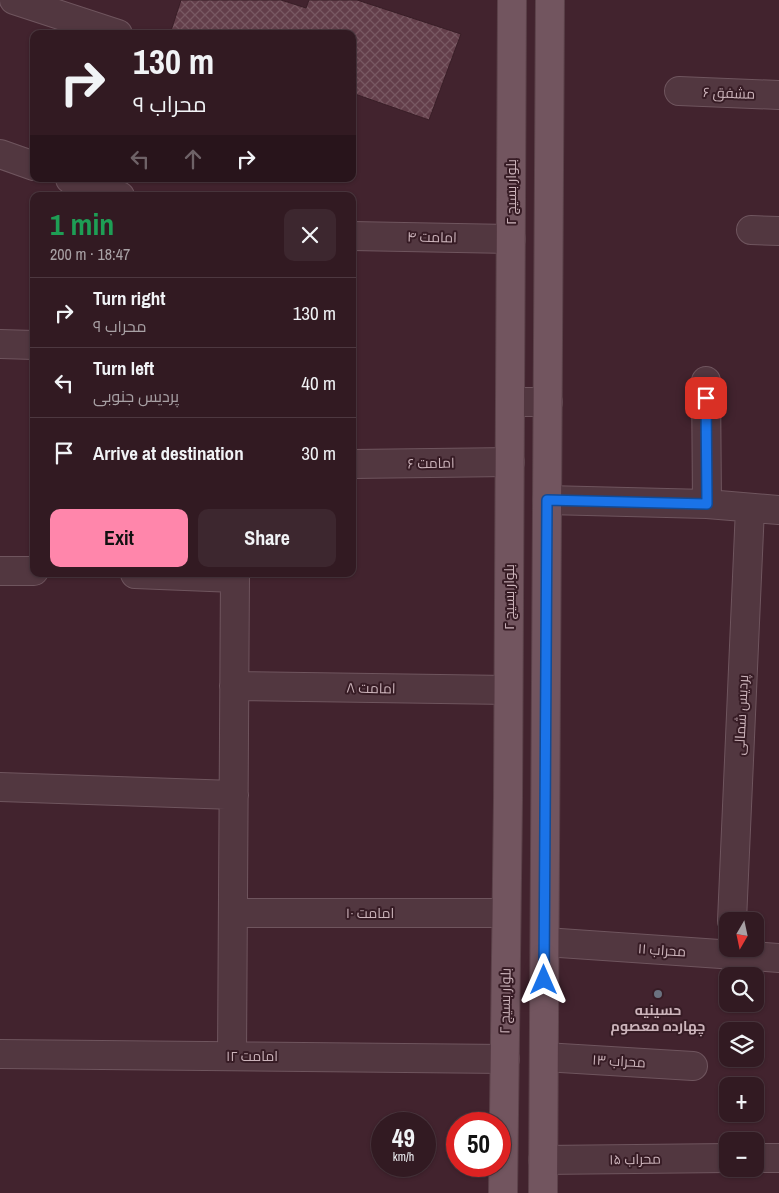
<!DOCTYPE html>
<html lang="en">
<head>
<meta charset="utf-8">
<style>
  body { margin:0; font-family:"Archivo Narrow",Cairo,sans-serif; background:#3d272f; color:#f1f3f6; height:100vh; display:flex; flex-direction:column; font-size:19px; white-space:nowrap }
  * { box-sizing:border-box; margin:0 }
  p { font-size:16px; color:#a8a1a5 }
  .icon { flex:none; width:28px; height:28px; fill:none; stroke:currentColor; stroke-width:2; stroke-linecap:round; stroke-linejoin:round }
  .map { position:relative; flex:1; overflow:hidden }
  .drawer { position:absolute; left:30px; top:192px; width:326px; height:385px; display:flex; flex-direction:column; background:#321a22; border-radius:10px; box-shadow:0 1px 4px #0004,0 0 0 1px #4d3840 }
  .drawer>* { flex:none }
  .hud { position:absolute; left:30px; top:30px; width:326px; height:152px; border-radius:10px; box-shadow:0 1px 4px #0004,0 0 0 1px #4d3840; background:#321a22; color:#f1f3f6; overflow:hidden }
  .needle { width:32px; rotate:189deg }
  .controls { position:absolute; left:719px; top:912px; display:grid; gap:10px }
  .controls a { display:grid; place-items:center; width:45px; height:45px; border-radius:10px; background:#321a22; box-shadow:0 1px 4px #0004,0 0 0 1px #4d3840; font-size:25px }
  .speed { position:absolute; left:371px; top:1112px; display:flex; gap:10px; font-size:25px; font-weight:700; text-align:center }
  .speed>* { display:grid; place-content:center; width:65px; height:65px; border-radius:50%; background:#321a22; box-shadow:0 1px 4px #0004,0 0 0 1px #4d3840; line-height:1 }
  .speed small { font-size:12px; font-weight:400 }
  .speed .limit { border:8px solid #d22; background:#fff; color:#111 }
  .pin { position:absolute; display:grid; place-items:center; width:42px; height:42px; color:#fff; margin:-21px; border-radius:10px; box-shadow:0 2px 8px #0006 }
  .me { position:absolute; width:55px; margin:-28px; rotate:0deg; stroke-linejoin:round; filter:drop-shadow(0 0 4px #0008) }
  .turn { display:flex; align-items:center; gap:18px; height:105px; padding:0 20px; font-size:22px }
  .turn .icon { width:65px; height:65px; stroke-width:2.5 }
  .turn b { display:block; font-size:35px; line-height:42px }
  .lanes { display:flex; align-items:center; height:48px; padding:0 20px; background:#0003; justify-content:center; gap:25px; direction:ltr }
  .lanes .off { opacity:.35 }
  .round { display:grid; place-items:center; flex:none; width:52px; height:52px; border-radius:10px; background:#3d272f }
  .summary { display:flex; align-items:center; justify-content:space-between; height:85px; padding:0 20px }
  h1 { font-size:30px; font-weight:700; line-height:38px; color:#1e9e55 }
  .primary-button { display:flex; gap:10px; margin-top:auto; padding:10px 20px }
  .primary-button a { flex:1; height:58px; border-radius:10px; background:#ff86ab; color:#111; font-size:20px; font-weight:700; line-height:58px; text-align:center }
  .primary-button a+a { background:#3d272f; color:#f1f3f6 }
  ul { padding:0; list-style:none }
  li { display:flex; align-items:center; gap:15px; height:70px; padding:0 20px; border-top:1px solid #4d3840 }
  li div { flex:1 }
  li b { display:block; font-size:19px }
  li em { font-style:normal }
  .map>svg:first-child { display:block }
  .building { fill:url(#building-cross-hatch); stroke:#391e27 }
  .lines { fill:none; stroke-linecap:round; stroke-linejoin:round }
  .minor-casing { stroke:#6f555e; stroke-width:30 }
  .major-casing { stroke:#5b4149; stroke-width:30 }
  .minor { stroke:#523740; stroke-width:28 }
  .major { stroke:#72555f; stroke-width:28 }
  .route-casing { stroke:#114b97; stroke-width:12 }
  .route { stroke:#1a73e8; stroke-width:9 }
  .worship-dot { fill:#6b7280; stroke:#371c25; stroke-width:2 }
  .labels { text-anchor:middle; stroke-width:4; stroke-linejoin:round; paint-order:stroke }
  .street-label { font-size:14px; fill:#ccb4bb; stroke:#371c25 }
  .poi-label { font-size:14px; font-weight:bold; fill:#ccb4bb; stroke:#371c25 }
</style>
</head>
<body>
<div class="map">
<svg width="779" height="1193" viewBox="0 0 779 1193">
  <defs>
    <pattern id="building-cross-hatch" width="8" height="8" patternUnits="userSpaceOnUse" patternTransform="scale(1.25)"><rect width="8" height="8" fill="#633e4a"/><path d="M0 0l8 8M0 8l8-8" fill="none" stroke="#785862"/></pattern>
  </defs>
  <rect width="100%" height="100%" fill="#42232e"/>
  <path class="building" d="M 181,0 L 281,0 L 306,8 L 309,0 L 357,0 L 461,34 L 429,120 L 352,93 L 352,34 L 170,34 Z"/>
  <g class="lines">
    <defs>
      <path id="minor" d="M 14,0 L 118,34
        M 679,91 L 779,95
        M 0,154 L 34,166
        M 70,179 L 120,196
        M 751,230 L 779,231
        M 352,236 L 511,239
        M 0,344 L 34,345
        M 706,381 L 707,504
        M 510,402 L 548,402
        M 352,464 L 510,462
        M 547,500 L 707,504 L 779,510
        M 0,571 L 34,571
        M 135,574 L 235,578
        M 234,686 L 508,690
        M 0,787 L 234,795
        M 233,913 L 506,913
        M 732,921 L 750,508
        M 545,942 L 779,958
        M 0,1054 L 505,1059
        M 232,1056 L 235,574
        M 544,1057 L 693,1066
        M 755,1158 L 779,1158
        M 543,1160 L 728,1158"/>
      <path id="major" d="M 503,1193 L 508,800 L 512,0
        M 543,1193 L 550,0"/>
    </defs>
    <use href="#minor" class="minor-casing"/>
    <use href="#major" class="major-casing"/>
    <use href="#minor" class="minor"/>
    <use href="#major" class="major"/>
  </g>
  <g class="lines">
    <defs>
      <path id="route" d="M 544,980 L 547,500 L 707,504 L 706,398"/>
    </defs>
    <use href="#route" class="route-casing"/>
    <use href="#route" class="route"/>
  </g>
  <circle class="worship-dot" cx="658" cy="994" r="5"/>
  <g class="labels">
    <g class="street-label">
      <text transform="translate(729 93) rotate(2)" y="5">مشفق ۶</text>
      <text transform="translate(511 192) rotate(-90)" y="5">بلوار بسیج ۲</text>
      <text transform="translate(432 237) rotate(1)" y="5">امامت ۴</text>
      <text transform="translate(431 463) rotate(-1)" y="5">امامت ۶</text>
      <text transform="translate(509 597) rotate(-90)" y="5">بلوار بسیج ۲</text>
      <text transform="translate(371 688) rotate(1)" y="5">امامت ۸</text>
      <text transform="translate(741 715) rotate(-87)" y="5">پردیس شمالی</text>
      <text x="370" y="918">امامت ۱۰</text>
      <text transform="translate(662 950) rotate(4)" y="5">محراب ۱۱</text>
      <text transform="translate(505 1001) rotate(-89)" y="5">بلوار بسیج ۲</text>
      <text x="252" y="1061">امامت ۱۲</text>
      <text transform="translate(619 1061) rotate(3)" y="5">محراب ۱۳</text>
      <text transform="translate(635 1159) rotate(-1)" y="5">محراب ۱۵</text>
    </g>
    <g class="poi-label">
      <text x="658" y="1015">حسینیه<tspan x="658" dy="16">چهارده معصوم</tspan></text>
    </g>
  </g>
</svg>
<div class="controls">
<a><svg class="needle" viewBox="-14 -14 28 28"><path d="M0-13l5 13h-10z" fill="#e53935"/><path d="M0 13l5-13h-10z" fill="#a8a1a5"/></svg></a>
<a><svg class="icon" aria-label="search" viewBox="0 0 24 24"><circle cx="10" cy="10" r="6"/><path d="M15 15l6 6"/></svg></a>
<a><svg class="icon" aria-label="layers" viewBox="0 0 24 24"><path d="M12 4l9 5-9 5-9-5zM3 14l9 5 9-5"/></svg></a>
<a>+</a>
<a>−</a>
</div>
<div class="speed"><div>49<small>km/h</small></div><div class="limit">50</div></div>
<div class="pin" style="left:706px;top:398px;background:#d93025"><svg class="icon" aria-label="arrive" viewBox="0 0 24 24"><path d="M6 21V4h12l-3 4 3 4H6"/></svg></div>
<svg class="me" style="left:544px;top:980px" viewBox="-20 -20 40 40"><path d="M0-17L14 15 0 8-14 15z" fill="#1a73e8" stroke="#fff" stroke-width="4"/></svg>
<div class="hud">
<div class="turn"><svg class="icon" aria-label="right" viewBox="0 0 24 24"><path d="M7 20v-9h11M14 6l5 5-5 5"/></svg><div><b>130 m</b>محراب ۹</div></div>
<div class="lanes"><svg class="icon off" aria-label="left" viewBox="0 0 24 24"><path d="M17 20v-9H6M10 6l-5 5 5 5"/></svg><svg class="icon off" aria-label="ahead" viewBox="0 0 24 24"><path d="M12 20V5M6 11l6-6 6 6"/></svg><svg class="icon" aria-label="right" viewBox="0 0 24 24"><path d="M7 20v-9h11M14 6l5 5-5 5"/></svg></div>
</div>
<section class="drawer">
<div class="summary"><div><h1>1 min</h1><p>200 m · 18:47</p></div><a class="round"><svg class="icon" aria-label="close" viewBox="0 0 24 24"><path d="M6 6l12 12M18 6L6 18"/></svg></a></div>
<ul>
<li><svg class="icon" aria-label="right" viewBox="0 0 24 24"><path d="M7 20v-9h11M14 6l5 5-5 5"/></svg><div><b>Turn right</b><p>محراب ۹</p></div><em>130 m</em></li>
<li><svg class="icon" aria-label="left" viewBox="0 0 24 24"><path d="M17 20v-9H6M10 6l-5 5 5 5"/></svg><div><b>Turn left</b><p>پردیس جنوبی</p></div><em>40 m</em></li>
<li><svg class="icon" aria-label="arrive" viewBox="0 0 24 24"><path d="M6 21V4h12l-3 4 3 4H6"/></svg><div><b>Arrive at destination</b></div><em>30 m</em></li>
</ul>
<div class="primary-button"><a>Exit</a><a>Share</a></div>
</section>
</div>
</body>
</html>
